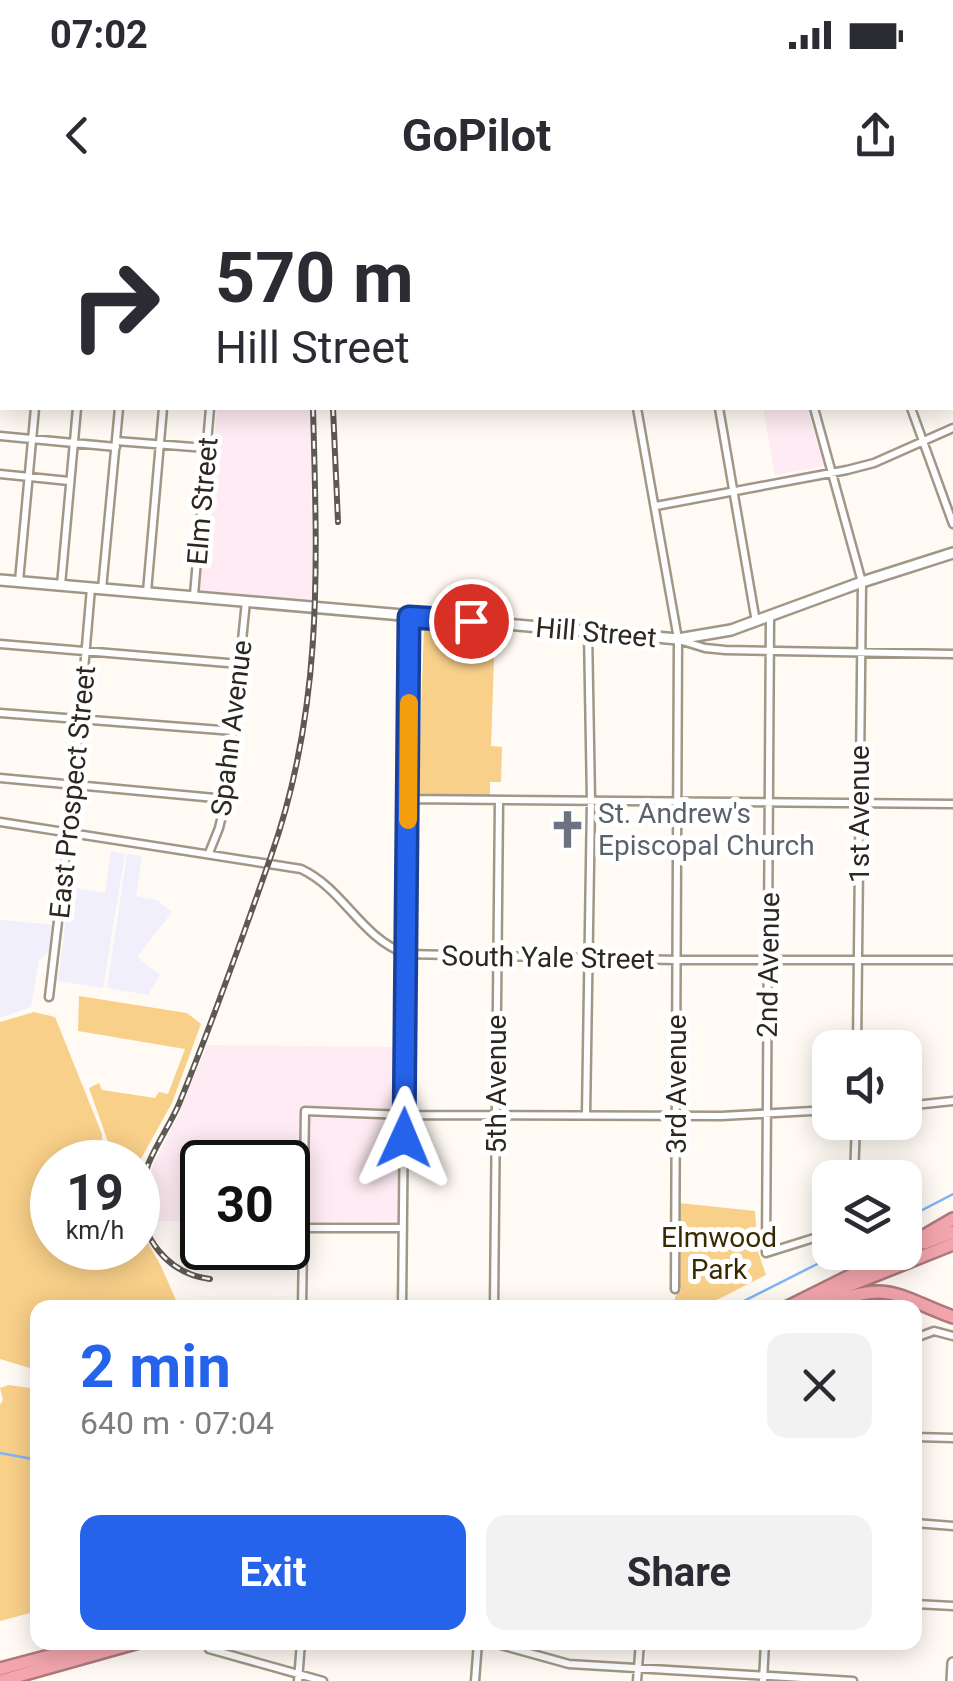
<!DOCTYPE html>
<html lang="en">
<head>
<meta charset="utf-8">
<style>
  body { margin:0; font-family:Roboto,sans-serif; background:#f2f2f3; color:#2b2b33; height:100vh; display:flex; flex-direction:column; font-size:38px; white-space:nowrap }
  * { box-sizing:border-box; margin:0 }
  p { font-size:32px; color:#7c7c81 }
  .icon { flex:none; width:55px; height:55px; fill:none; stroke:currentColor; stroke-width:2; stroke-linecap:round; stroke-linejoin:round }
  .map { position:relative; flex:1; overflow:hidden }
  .sheet { position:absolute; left:30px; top:1100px; width:892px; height:350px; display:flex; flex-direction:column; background:#fff; border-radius:20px; box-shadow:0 5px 25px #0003 }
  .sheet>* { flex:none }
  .hud { position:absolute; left:0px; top:0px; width:955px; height:210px; box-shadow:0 5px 25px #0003; background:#fff; color:#2b2b33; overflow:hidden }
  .fabs { position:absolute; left:812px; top:830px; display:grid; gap:20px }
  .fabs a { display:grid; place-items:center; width:110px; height:110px; border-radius:20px; background:#fff; box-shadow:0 5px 25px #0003; font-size:50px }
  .speed { position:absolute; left:30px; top:940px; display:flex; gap:20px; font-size:50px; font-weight:700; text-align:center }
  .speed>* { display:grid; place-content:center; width:130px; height:130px; border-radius:50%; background:#fff; box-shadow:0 5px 25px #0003; line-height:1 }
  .speed small { font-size:25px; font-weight:400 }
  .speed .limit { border:5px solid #111; border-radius:15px; background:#fff; color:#111 }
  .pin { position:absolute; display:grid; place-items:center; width:85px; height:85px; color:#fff; margin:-42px; border:5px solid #fff; border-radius:50%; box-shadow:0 2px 10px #0007 }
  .me { position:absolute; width:110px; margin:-55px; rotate:1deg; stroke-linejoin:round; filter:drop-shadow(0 0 8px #0008) }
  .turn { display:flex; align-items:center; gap:35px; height:210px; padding:0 50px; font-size:45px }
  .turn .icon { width:130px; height:130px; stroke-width:2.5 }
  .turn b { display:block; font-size:70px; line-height:85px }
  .round { display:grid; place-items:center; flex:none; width:105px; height:105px; border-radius:20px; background:#f2f2f3 }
  .overview { display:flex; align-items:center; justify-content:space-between; height:170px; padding:0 50px }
  h1 { font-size:60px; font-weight:700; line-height:75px; color:#2563eb }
  .primary-button { display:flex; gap:20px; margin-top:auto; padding:20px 50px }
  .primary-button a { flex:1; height:115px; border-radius:20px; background:#2563eb; color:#fff; font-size:40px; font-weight:700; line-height:115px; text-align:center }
  .primary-button a+a { background:#f2f2f3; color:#2b2b33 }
  .status { display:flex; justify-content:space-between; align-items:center; height:70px; padding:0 50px; background:#fff; direction:ltr }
  .status svg { height:28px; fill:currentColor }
  header { display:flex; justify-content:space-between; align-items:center; height:130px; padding:0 50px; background:#fff; font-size:45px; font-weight:700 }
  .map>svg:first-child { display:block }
  .commercial { fill:#f1effc }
  .industrial { fill:#ffebf3 }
  .green { fill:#f9d089 }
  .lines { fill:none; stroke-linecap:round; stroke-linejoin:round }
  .stream { stroke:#80b3f9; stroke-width:2.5 }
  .street-casing { stroke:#a19787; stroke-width:11 }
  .secondary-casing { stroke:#a19787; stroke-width:14 }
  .highway-casing { stroke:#ad797c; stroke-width:16 }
  .street { stroke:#fff; stroke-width:6 }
  .secondary { stroke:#fff; stroke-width:9 }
  .highway { stroke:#f3a5ad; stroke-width:11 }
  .rail-casing { stroke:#5e5952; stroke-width:6 }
  .rail { stroke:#fff; stroke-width:2.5; stroke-dasharray:8; stroke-linecap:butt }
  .route-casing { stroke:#184099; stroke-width:25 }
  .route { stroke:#2563eb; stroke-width:18 }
  .slow { stroke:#f59e0b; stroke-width:18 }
  .labels { text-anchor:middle; stroke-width:10; stroke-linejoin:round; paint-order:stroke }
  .street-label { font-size:28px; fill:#2c2821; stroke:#fff }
  .worship-label { font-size:28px; fill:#5b616d; stroke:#fff; text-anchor:start }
  .park-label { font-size:28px; fill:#3b2902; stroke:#fff }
</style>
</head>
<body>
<div class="status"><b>07:02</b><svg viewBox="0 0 49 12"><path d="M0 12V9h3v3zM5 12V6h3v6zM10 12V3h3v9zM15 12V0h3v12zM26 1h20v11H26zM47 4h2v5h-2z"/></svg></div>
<header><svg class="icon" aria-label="back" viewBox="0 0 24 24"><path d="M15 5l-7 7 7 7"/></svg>GoPilot<svg class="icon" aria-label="share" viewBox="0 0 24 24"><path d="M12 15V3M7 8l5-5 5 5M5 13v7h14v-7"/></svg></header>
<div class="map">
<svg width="953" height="1481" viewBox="0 0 953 1481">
  <rect width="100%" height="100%" fill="#fffaf3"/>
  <path class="commercial" d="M 111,651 L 125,654 L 103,788 L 58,781 L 70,687 L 105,693 Z
    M 127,654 L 142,656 L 136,696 L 157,700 L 172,712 L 137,757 L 160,775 L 148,795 L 107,788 Z
    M 0,720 L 57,725 L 53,748 L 39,760 L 31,807 L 0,818 Z"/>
  <path class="industrial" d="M 217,208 L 310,208 L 313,401 L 200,391 Z
    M 763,208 L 807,208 L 824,266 L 775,275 Z
    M 207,845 L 401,847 L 400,1021 L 288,1022 L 288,962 L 202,962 L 202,1021 L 148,1021 L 146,1004 L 151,970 L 176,920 Z"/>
  <path class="green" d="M 424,428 L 495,431 L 491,546 L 502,547 L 501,582 L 490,582 L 490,597 L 418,595 Z
    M 79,796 L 187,813 L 201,824 L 172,903 L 138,964 L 115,962 L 89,888 L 99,883 L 102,890 L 155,898 L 159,892 L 168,894 L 185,849 L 78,831 Z
    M 34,812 L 55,817 L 102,934 L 103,962 L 52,962 L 52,1048 L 138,1048 L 138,1025 L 161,1066 L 179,1107 L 38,1108 L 36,1170 L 0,1159 L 0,822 Z
    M 679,1003 L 755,1011 L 758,1052 L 766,1075 L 703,1107 L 674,1108 L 675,1097 L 681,1090 L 677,1079 Z
    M 9,1185 L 37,1189 L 38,1411 L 0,1421 L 0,1205 L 3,1200 L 0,1188 Z"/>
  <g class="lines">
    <path class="stream" d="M 905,1019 L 953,994
      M 730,1108 L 841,1052
      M 0,1253 L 38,1260"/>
    <defs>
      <path id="street" d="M 353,0 L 353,2
        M 567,0 L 567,2
        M 603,0 L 604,2
        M 682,0 L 683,2
        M 759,0 L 760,2
        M 139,2 L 139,0
        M 184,2 L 184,0
        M 230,2 L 231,0
        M 472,2 L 485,0
        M 952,64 L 953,64
        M 0,97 L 2,97
        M 0,139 L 2,139
        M 0,194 L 2,195
        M 637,208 L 678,439 L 675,1089
        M 719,208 L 756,422
        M 814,208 L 862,382 L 857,848
        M 911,208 L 953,324
        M 0,236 L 116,247
        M 116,241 L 206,248
        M 0,274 L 69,281
        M 656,306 L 847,270 L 874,263 L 953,228
        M 19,381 L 35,208
        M 61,385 L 77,208
        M 102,389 L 119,208
        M 147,392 L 163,208
        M 194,395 L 210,208
        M 770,416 L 766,1053 L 830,1033
        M 679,440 L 705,448 L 725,450 L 953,454
        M 0,444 L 240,464
        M 0,513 L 234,531
        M 0,578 L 226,599
        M 409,599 L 953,604
        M 0,622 L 301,669 C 344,689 360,737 406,754 L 676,760 L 953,760
        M 209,653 L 219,628 L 226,599 L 246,401
        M 49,797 L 74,586 L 91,388
        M 905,906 L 953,901
        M 586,915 L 591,601 L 588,431
        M 854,978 L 856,922
        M 303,1028 L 403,1028
        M 302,1108 L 305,911 L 405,915 L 721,916 L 830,910
        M 402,1108 L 409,417
        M 494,1108 L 499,600
        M 915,1138 L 934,1131 L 953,1136
        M 915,1237 L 953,1238
        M 915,1323 L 953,1326
        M 915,1404 L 953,1406
        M 490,1442 L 569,1464 L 853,1481
        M 209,1449 L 323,1481
        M 298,1481 L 301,1442
        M 475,1481 L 478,1442
        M 637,1481 L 640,1442
        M 763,1481 L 765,1442"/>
      <path id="secondary" d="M 923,0 L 924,2
        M 952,78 L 953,79
        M 0,380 L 678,439 L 731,430 L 862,382 L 953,353
        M 952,1481 L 953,1463"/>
      <path id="highway" d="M 924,1043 L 953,1032
        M 905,1047 L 953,1019
        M 831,1104 C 889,1079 900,1098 953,1117
        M 786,1108 L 898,1052
        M 811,1108 L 848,1086 L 953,1044
        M 0,1469 L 102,1442
        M 0,1481 L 139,1442"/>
    </defs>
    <use href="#street" class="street-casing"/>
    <use href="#secondary" class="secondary-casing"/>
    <use href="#highway" class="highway-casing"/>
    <use href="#street" class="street"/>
    <use href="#secondary" class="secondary"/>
    <use href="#highway" class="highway"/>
    <defs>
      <path id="rail" d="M 308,0 L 308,2
        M 333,208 L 338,322
        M 210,1079 C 168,1074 138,1037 141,994 C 143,961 166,934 179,904 C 212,823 242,739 271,656 C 324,506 317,363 313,208"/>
    </defs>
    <use href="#rail" class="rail-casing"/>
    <use href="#rail" class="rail"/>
  </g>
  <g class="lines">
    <defs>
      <path id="route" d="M 404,938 L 409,417 L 471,421"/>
    </defs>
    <use href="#route" class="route-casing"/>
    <use href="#route" class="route"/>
    <path class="slow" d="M 408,620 L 409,503"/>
  </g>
  <defs>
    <symbol id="church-bare" viewBox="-9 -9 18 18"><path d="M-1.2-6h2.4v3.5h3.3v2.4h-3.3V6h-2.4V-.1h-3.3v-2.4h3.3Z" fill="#6b7280" stroke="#fff" stroke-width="2.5" paint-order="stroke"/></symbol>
  </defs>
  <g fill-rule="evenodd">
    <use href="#church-bare" x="540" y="602" width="55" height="55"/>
  </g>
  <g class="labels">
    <g class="street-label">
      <text transform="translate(202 301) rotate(-85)" y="10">Elm Street</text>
      <text transform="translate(596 432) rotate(5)" y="10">Hill Street</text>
      <text transform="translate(231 528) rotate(-83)" y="10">Spahn Avenue</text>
      <text transform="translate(72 592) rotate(-84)" y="10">East Prospect Street</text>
      <text transform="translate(859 614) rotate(-90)" y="10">1st Avenue</text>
      <text transform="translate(548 757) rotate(1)" y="10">South Yale Street</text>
      <text transform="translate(768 765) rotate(-89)" y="10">2nd Avenue</text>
      <text transform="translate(496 884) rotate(-90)" y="10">5th Avenue</text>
      <text transform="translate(676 884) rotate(-90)" y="10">3rd Avenue</text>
    </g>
    <g class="worship-label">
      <text x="598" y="623">St. Andrew's<tspan x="598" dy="32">Episcopal Church</tspan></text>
    </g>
    <g class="park-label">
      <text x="719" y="1047">Elmwood<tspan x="719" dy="32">Park</tspan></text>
    </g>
  </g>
</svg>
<div class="fabs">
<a><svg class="icon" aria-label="sound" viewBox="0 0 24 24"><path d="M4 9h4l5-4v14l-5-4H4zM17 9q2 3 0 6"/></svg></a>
<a><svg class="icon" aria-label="layers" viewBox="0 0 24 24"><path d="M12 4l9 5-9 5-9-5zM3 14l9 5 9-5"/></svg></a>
</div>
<div class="speed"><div>19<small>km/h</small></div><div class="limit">30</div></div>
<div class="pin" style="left:471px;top:421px;background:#d93025"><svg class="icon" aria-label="arrive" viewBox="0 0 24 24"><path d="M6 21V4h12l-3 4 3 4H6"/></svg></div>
<svg class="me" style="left:404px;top:938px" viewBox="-20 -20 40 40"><path d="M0-17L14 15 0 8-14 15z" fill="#2563eb" stroke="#fff" stroke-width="4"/></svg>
<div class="hud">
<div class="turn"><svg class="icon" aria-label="right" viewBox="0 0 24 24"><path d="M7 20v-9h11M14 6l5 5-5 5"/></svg><div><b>570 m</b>Hill Street</div></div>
</div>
<section class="sheet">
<div class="overview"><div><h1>2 min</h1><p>640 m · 07:04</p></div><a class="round"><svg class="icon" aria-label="close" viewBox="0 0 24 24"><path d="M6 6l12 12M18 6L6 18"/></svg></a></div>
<div class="primary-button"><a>Exit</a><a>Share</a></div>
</section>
</div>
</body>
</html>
